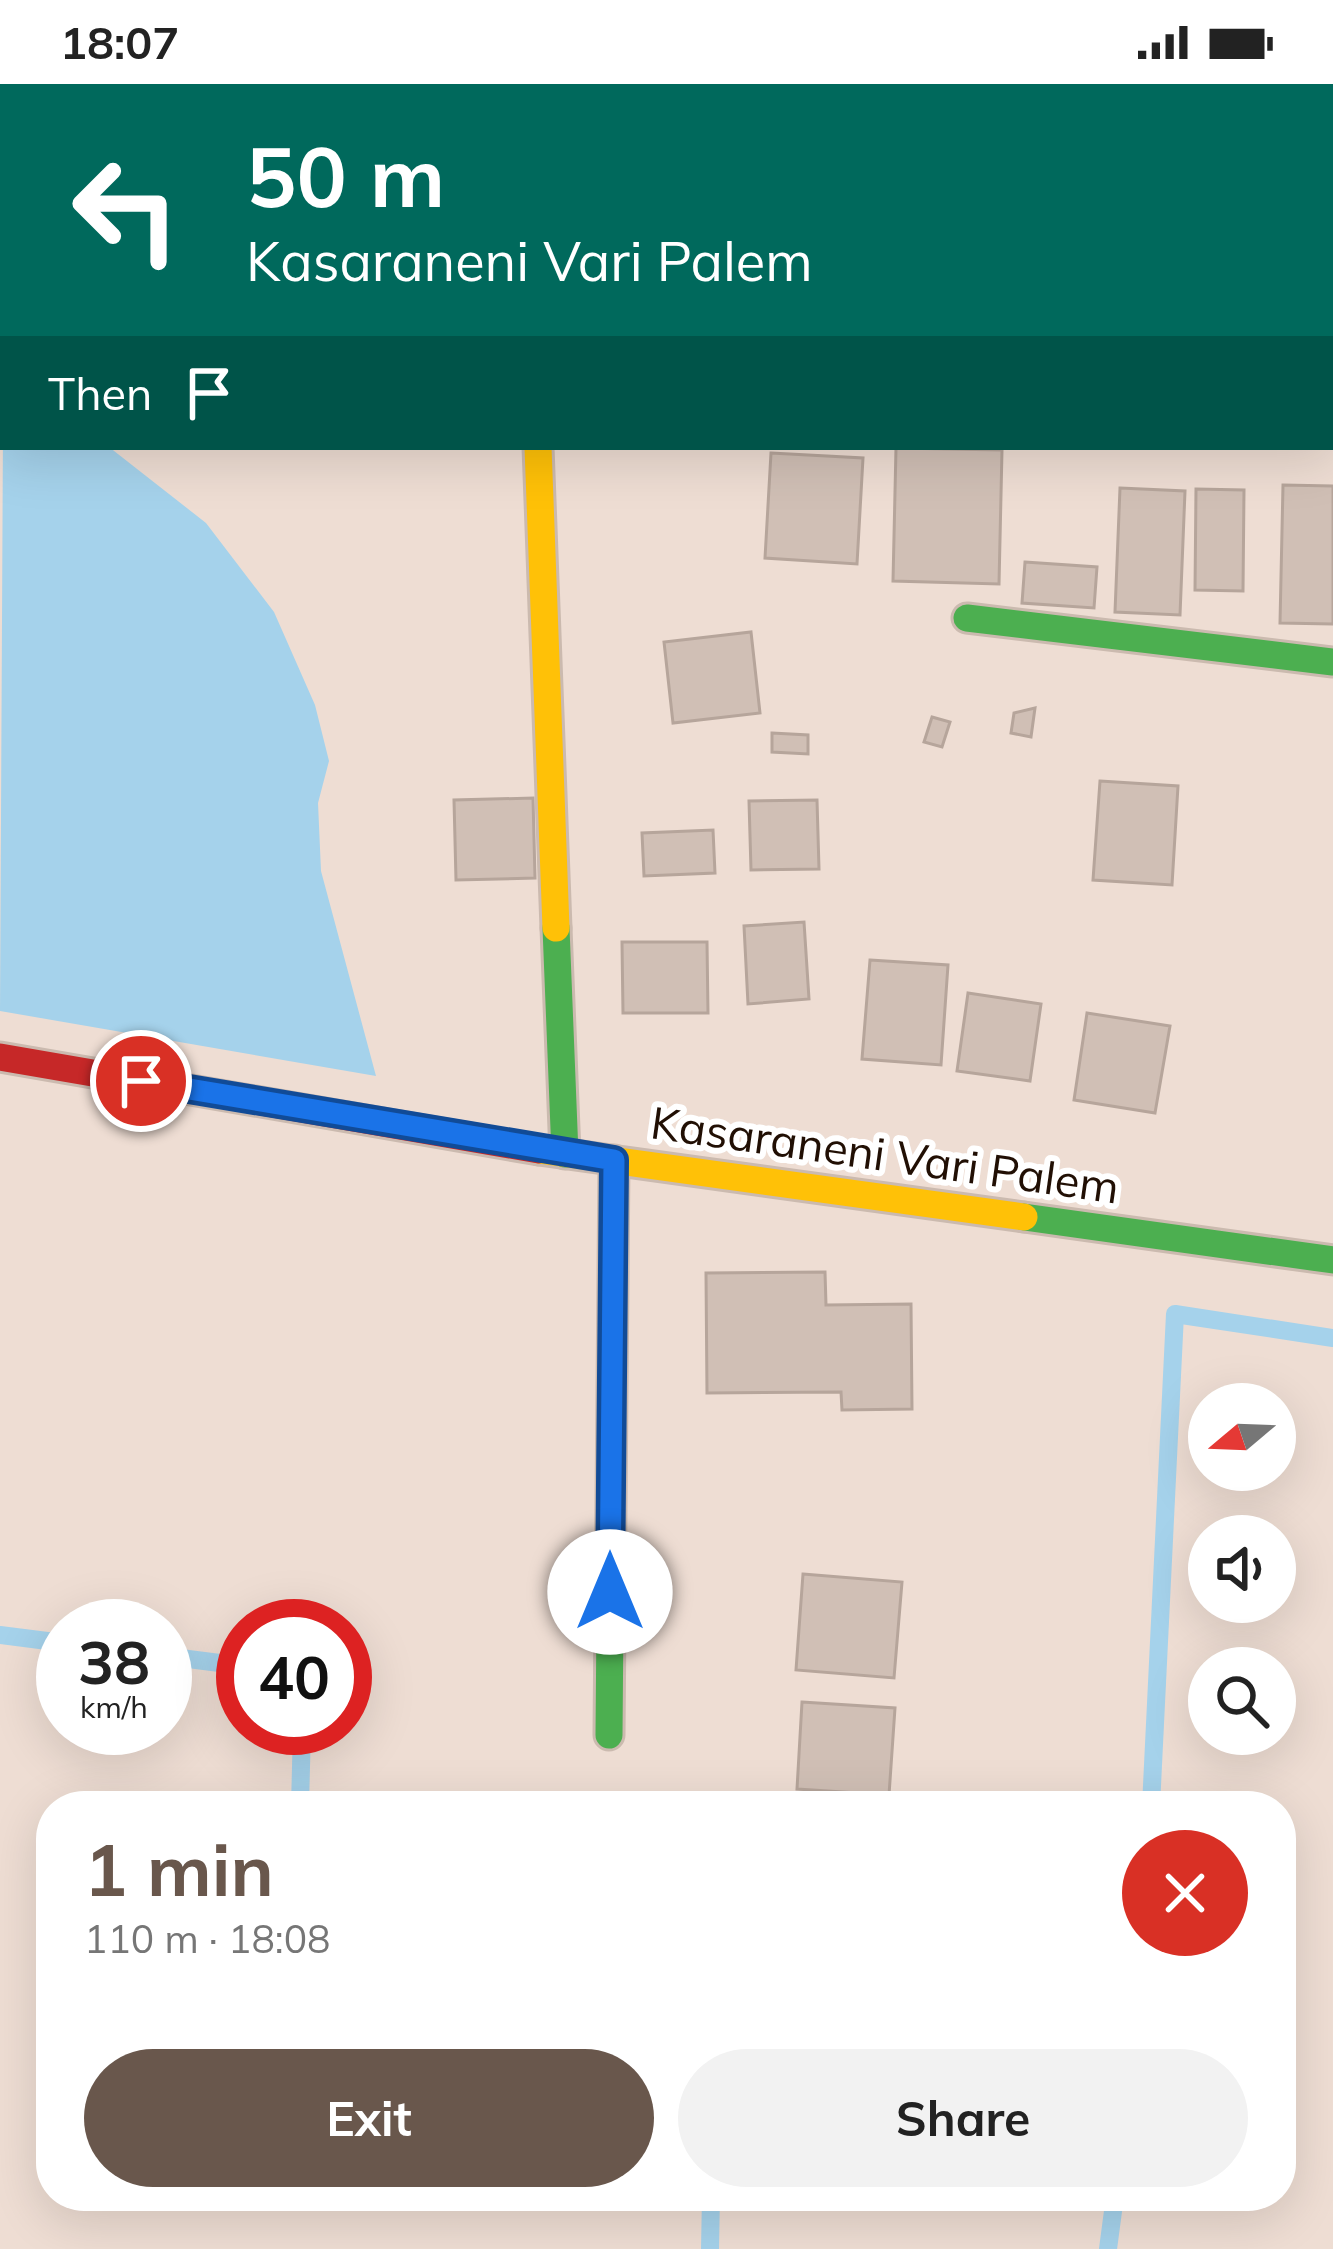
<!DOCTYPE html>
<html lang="en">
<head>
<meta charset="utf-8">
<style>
  body { margin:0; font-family:Mulish,sans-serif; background:#f2f2f2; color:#222; height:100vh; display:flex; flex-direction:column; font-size:45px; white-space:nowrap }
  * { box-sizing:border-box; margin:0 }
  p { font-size:39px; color:#767676 }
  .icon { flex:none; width:66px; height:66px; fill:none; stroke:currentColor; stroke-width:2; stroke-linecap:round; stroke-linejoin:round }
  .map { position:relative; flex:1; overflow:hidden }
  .details { position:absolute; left:36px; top:1707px; width:1260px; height:420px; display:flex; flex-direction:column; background:#fff; border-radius:48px; box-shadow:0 12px 48px #0002 }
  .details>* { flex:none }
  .banner { position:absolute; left:0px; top:0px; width:1335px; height:366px; box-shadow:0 12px 48px #0002; background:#00695c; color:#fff; overflow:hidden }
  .needle { width:78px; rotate:251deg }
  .fabs { position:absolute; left:1188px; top:1299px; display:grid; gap:24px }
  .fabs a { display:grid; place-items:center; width:108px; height:108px; border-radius:50%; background:#fff; box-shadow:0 12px 48px #0002; font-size:60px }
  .speed { position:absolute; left:36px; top:1515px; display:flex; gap:24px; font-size:60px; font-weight:700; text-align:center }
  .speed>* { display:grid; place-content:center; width:156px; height:156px; border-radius:50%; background:#fff; box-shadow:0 12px 48px #0002; line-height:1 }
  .speed small { font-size:30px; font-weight:400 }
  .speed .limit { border:18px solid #d22; background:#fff; color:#111 }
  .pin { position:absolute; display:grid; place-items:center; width:102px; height:102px; color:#fff; margin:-51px; border:6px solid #fff; border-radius:50%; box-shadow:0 3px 12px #0007 }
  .me { position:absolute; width:132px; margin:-66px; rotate:0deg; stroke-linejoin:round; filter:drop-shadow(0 0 9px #0008) }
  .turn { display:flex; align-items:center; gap:42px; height:252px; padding:0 48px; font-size:54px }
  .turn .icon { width:156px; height:156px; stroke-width:2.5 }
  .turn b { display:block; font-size:84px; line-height:102px }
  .then { display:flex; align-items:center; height:114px; padding:0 48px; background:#0003; gap:24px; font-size:45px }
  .round { display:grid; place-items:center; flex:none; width:126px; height:126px; border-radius:63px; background:#f2f2f2 }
  .overview { display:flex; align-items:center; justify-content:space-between; height:204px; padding:0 48px }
  h1 { font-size:72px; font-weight:700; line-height:90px; color:#69574c }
  .cta { display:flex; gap:24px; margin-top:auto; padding:24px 48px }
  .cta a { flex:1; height:138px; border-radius:72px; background:#69574c; color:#fff; font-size:48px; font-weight:700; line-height:138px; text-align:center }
  .cta a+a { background:#f2f2f2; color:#222 }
  .status { display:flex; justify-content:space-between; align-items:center; height:84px; padding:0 60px; background:#fff; direction:ltr }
  .status svg { height:33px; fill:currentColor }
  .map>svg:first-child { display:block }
  .water { fill:#a5d2eb }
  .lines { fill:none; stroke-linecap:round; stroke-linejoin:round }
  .stream { stroke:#a5d2eb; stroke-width:18 }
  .building { fill:#d0bfb5; stroke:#b6a59b; stroke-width:3 }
  .street-casing { stroke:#cbbaaf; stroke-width:54 }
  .fast-casing { stroke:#cbbaaf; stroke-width:33 }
  .slow-casing { stroke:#cbbaaf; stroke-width:33 }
  .jam-casing { stroke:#cbbaaf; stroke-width:33 }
  .street { stroke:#fcfaf8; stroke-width:48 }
  .fast { stroke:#4caf50; stroke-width:27 }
  .slow { stroke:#ffc107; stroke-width:27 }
  .jam { stroke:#c62828; stroke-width:27 }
  .route-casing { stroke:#114b97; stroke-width:30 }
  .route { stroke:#1a73e8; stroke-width:21 }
  .labels { text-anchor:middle; stroke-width:12; stroke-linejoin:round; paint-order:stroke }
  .street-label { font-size:45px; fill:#210f04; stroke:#fff }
</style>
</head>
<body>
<div class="status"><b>18:07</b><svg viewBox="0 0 49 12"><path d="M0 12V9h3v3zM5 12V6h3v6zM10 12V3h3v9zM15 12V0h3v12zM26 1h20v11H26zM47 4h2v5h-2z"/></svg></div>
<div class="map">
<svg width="1333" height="2165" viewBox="0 0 1333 2165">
  <rect width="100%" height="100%" fill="#eeddd3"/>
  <path class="water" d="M 3,344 L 3,363 L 109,363 L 206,439 L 274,528 L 315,621 L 329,677 L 318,719 L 321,787 L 376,992 L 0,927 Z"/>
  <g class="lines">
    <path class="stream" d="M 0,1551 L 63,1559
      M 165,1572 L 243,1582
      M 300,1722 L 302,1644
      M 1151,1722 L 1175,1230 L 1333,1254
      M 710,2165 L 711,2112
      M 1108,2165 L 1115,2112"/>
  </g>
  <path class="building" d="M 720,0 L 817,0 L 720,3 Z
    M 936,0 L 1020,0 L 936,3 Z
    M 896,364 L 1002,366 L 999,500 L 893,497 Z
    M 771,369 L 863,374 L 857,480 L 765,474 Z
    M 1283,401 L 1333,402 L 1333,540 L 1280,539 Z
    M 1120,404 L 1185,407 L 1180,531 L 1115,528 Z
    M 1196,405 L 1244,406 L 1243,507 L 1195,506 Z
    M 1025,478 L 1097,483 L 1094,524 L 1022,519 Z
    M 751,548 L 760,629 L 673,639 L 664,558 Z
    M 1035,624 L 1031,653 L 1011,649 L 1014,629 Z
    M 932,633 L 950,638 L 942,663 L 924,658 Z
    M 772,649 L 808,651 L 808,670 L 772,668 Z
    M 1100,697 L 1178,702 L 1172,801 L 1093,796 Z
    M 533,714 L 535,794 L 456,796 L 454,716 Z
    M 817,716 L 819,785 L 751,786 L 749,717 Z
    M 713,746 L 715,789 L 644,792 L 642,749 Z
    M 804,838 L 809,915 L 748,920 L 744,842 Z
    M 622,858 L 707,858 L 708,929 L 623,929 Z
    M 870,876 L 948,881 L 941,981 L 862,975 Z
    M 968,909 L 1041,920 L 1030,997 L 957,987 Z
    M 1087,929 L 1170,942 L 1155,1029 L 1074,1016 Z
    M 825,1188 L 826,1221 L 911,1220 L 912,1325 L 842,1326 L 841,1308 L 707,1309 L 706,1189 Z
    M 803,1490 L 902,1498 L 894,1594 L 796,1586 Z
    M 802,1618 L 895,1624 L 889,1711 L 797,1705 Z"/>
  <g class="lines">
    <defs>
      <path id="street" d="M 518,0 L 518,3
        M 1332,192 L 1333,192"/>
      <path id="fast" d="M 967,534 L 1333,578
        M 556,844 L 565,1070
        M 1024,1133 L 1333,1176
        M 609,1651 L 614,1076"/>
      <path id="slow" d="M 538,363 L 556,844
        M 539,1066 L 1024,1133"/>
      <path id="jam" d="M 0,973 L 539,1066"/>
    </defs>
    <use href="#street" class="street-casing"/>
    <use href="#fast" class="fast-casing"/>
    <use href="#slow" class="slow-casing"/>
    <use href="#jam" class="jam-casing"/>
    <use href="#street" class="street"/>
    <use href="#fast" class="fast"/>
    <use href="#slow" class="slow"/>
    <use href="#jam" class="jam"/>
  </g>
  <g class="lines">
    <defs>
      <path id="route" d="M 141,997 L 614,1076 L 610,1508"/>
    </defs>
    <use href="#route" class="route-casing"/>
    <use href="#route" class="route"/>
  </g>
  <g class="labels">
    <g class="street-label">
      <text transform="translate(885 1071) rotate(8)" y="16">Kasaraneni Vari Palem</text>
    </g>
  </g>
</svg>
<div class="fabs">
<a><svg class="needle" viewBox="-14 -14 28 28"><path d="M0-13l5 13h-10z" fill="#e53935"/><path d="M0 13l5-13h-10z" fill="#767676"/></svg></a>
<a><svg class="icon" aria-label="sound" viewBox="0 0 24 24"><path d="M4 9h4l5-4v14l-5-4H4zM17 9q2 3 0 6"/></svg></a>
<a><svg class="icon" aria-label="search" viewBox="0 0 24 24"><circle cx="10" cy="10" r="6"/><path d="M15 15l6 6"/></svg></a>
</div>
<div class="speed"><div>38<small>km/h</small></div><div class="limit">40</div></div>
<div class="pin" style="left:141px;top:997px;background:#d93025"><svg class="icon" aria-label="arrive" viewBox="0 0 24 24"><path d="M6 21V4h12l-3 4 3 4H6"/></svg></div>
<svg class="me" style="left:610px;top:1508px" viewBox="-20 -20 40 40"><circle r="19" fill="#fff"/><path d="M0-13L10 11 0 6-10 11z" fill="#1a73e8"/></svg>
<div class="banner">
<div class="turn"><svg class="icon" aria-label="left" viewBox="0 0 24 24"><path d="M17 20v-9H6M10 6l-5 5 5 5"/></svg><div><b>50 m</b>Kasaraneni Vari Palem</div></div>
<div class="then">Then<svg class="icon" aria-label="arrive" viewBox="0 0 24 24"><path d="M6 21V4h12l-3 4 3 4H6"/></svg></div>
</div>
<section class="details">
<div class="overview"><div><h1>1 min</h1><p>110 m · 18:08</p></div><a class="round" style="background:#d93025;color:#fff"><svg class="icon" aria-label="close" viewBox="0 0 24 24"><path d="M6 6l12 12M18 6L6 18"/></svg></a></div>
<div class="cta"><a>Exit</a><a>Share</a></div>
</section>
</div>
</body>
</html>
